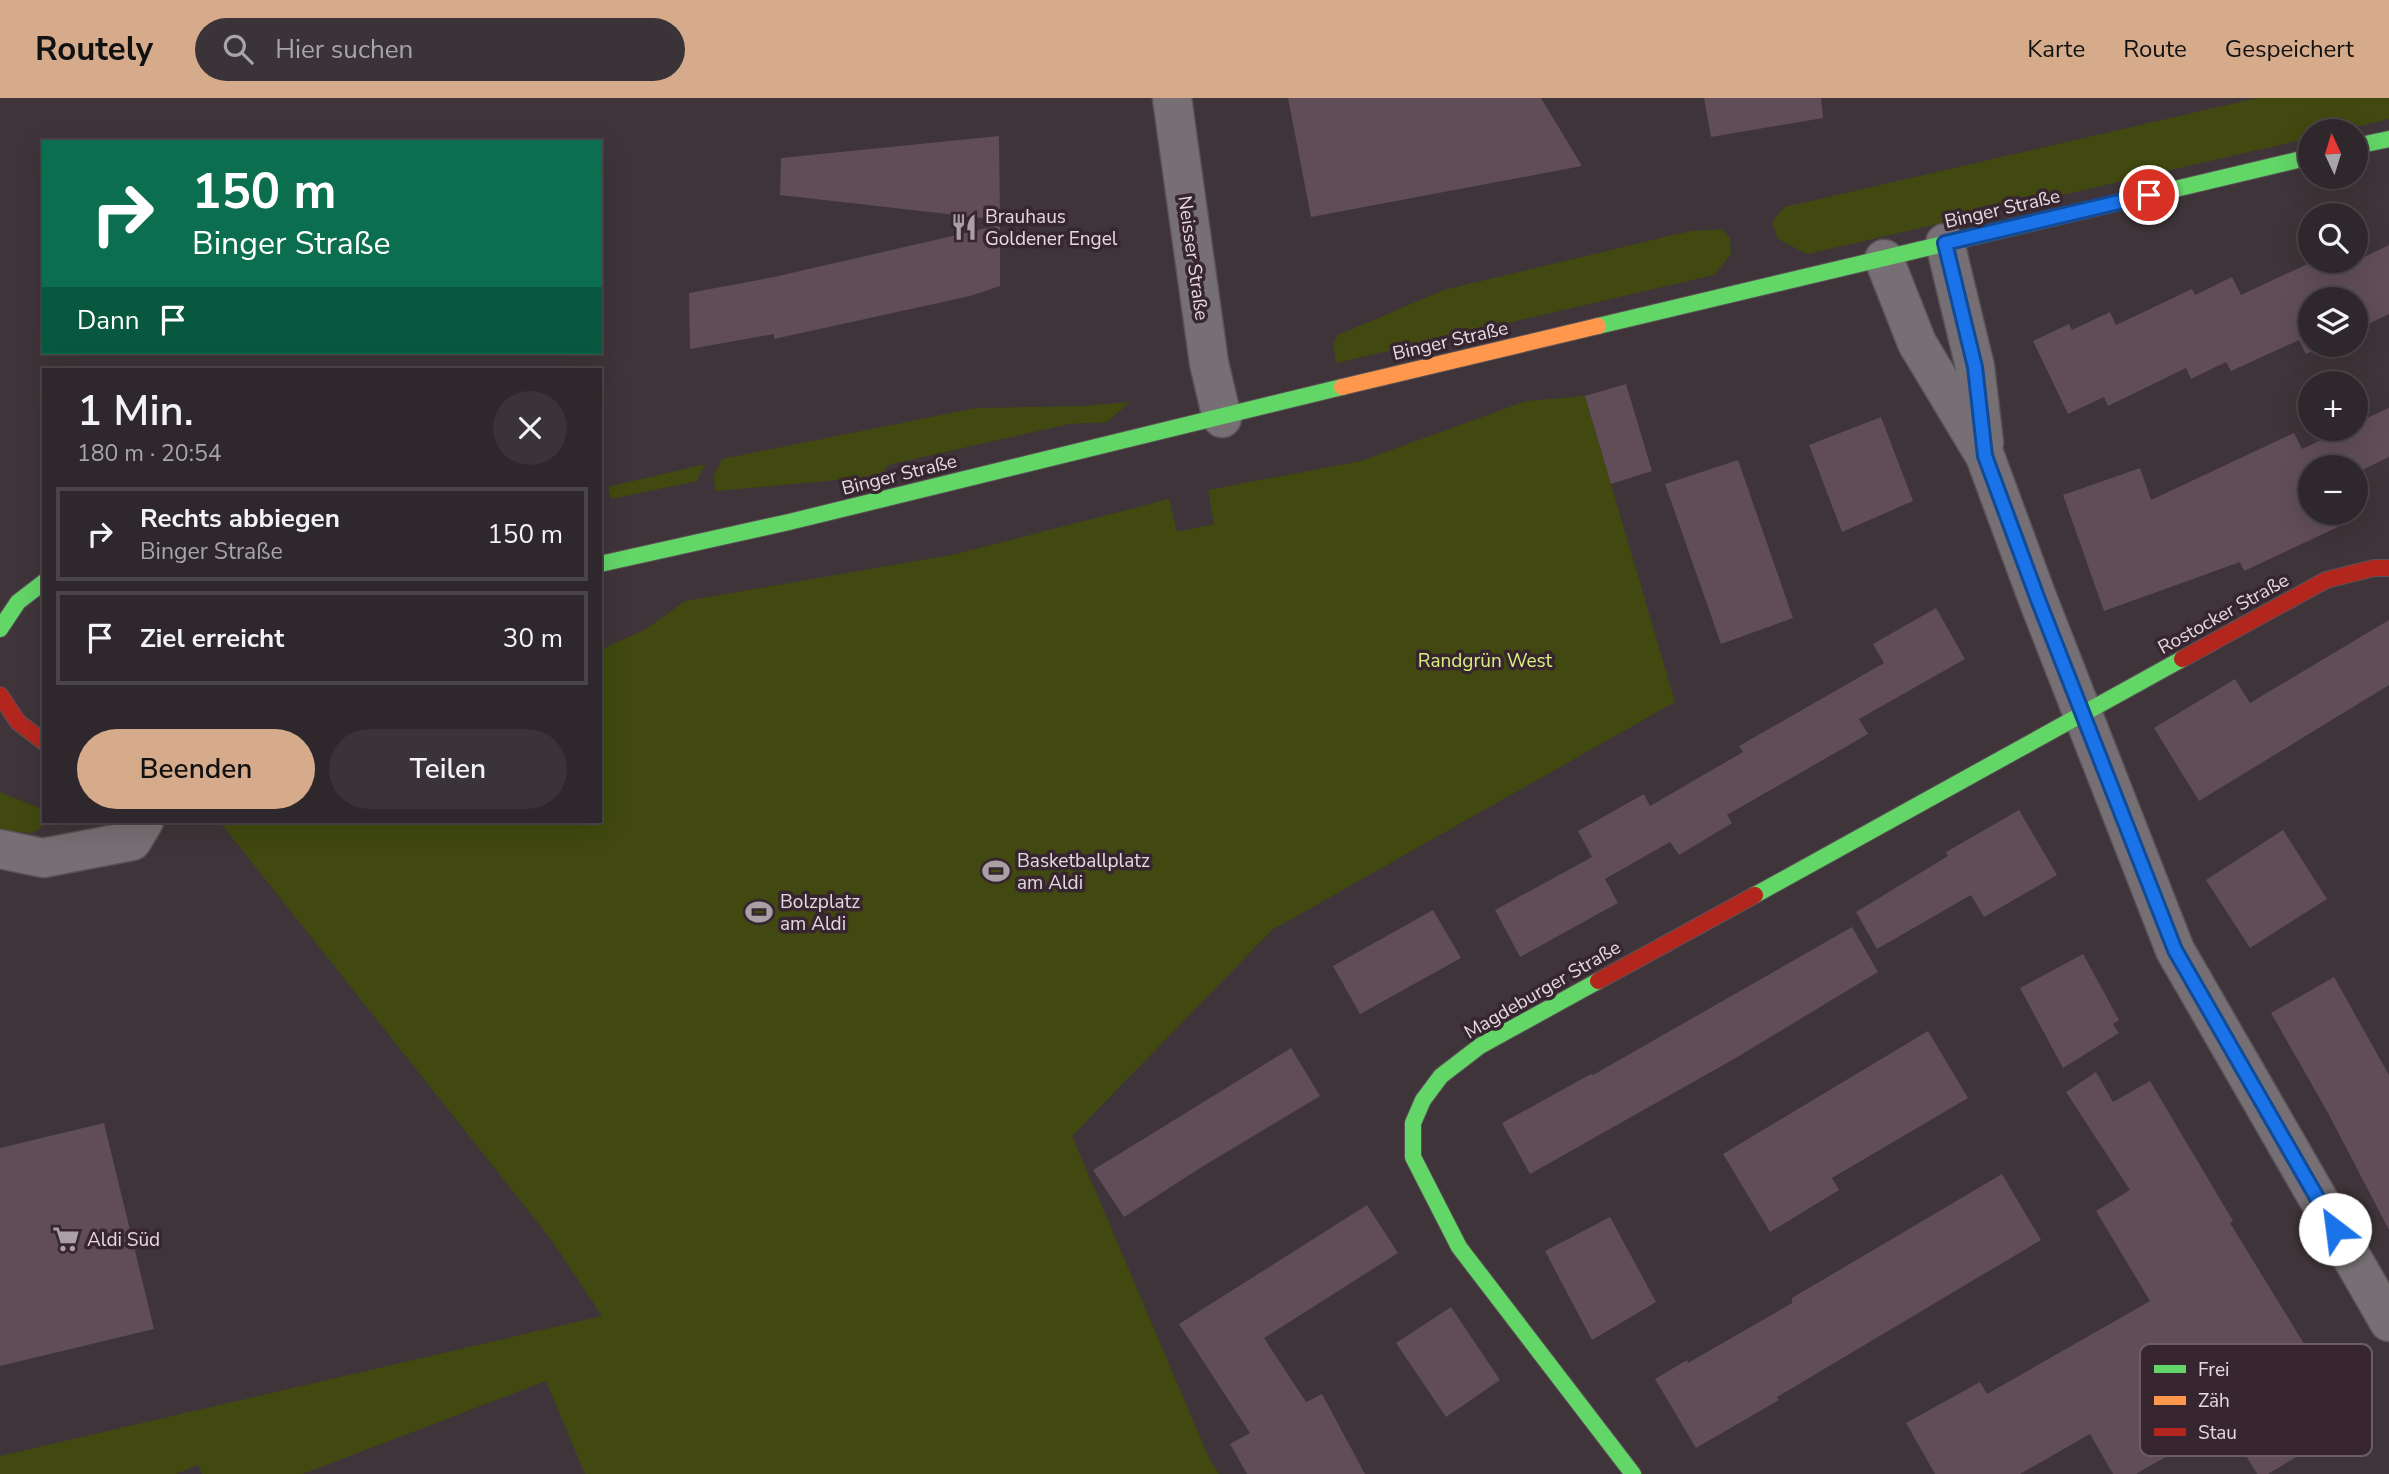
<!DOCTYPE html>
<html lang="de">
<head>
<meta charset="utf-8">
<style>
  body { margin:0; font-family:"Nunito Sans",sans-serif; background:#3a3337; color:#f1f3f6; height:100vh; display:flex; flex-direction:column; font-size:26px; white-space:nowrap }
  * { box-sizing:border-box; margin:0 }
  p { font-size:23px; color:#a7a5a9 }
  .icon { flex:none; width:38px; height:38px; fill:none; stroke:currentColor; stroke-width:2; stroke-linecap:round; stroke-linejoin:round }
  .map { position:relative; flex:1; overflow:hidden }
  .side { position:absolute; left:42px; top:270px; width:560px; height:455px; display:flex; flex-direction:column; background:#2e272b; border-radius:0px; box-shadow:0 7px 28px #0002,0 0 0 2px #494447 }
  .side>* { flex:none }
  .guide { position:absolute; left:42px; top:42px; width:560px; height:214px; border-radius:0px; box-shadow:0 7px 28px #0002,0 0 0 2px #494447; background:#0b6e4f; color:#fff; overflow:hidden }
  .needle { width:46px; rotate:356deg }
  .fabs { position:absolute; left:2298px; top:21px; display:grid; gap:14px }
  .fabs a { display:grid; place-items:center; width:70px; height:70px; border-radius:50%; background:#2e272b; box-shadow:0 7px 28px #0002,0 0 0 2px #494447; font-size:35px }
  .pin { position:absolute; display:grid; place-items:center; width:60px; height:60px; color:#fff; margin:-30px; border:4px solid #fff; border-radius:50%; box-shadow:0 2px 7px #0007 }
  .me { position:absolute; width:77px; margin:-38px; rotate:330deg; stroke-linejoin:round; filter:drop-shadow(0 0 5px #0008) }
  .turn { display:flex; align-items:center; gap:24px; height:147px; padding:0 35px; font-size:32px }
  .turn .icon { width:91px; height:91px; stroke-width:2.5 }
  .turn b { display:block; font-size:49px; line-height:60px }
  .then { display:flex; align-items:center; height:66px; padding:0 35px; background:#0003; gap:14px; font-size:26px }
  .round { display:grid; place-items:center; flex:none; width:74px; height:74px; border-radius:37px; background:#3a3337 }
  .summary { display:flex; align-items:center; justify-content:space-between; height:119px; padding:0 35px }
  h1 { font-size:42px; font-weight:600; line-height:52px }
  .cta { display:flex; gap:14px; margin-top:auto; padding:14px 35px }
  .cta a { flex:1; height:80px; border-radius:42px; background:#d6ab8b; color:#111; font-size:28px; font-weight:600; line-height:80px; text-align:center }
  .cta a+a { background:#3a3337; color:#f1f3f6 }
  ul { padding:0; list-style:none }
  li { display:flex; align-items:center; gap:21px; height:94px; margin:0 14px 10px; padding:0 21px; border:4px solid #494447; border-radius:0px }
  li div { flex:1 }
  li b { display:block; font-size:26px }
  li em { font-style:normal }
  header { display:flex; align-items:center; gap:42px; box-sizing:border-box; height:98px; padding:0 35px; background:#d6ab8b; color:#111 }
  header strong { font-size:33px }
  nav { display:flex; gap:38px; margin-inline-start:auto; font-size:24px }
  .search { width:490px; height:63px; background:#3a3337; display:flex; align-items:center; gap:18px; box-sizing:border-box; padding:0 24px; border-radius:38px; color:#a7a5a9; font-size:26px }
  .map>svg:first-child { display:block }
  .green { fill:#414910 }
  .building { fill:#604d58 }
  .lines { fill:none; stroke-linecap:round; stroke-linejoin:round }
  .street-casing { stroke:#5a5256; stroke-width:41 }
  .fast-casing { stroke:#5a5256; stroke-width:18 }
  .slow-casing { stroke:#5a5256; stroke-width:18 }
  .jam-casing { stroke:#5a5256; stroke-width:18 }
  .street { stroke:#766f73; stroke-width:38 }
  .fast { stroke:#63d668; stroke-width:16 }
  .slow { stroke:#ff974d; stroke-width:16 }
  .jam { stroke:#b3261e; stroke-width:16 }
  .route-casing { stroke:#114b97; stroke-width:18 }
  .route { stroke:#1a73e8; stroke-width:12 }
  .labels { text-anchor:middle; stroke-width:7; stroke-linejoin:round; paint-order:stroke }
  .street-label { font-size:19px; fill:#e4d9df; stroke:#372630 }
  .poi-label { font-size:19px; fill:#e4d9df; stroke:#372630; text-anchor:start }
  .park-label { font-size:19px; fill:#d9f07e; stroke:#372630 }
  .key { fill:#372630; stroke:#6b5c65; stroke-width:2 }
  .key-label { font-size:19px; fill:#e4d9df }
</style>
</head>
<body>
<header>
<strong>Routely</strong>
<div class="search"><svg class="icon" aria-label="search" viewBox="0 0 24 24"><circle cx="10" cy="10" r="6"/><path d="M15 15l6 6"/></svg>Hier suchen</div>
<nav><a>Karte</a><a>Route</a><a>Gespeichert</a></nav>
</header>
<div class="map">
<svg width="2389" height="1376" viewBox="0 0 2389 1376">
  <rect width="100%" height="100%" fill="#3e3439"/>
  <path class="green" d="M 2257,0 L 2389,0 L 2389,21 L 2337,33 L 2310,33 L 2310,40 L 1807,156 L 1778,141 L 1773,128 L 1774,121 L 1785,109 Z
    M 1722,131 L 1730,140 L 1731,156 L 1714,177 L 1336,265 L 1333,245 L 1338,237 L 1444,192 L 1690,133 Z
    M 1585,298 L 1675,604 L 1272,832 L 1072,1038 L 1209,1360 L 1219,1376 L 585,1376 L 546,1283 L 303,1376 L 202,1376 L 198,1367 L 176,1376 L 0,1376 L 0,1358 L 602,1218 L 550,1140 L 219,723 L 600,723 L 600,552 L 646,531 L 685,503 L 956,456 L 1169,401 L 1177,434 L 1214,426 L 1208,392 L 1361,363 L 1526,303 Z
    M 1130,304 L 1107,324 L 1069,326 L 888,367 L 881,378 L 716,393 L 713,379 L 722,361 L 976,310 L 1082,308 Z
    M 705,366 L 697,383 L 611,401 L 608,389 Z
    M 0,694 L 44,712 L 44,723 L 49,723 L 33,735 L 0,733 Z"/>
  <path class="building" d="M 1288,0 L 1541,0 L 1582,68 L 1311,119 Z
    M 1704,0 L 1821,0 L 1823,20 L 1711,39 Z
    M 999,38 L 1000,122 L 780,97 L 781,60 Z
    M 1000,127 L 1000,188 L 970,198 L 774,241 L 774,236 L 690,251 L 689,195 L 774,179 Z
    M 2389,147 L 2389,216 L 2356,232 L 2356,201 L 2310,201 L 2310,247 L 2325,247 L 2306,256 L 2299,242 L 2231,273 L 2226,264 L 2191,281 L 2186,270 L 2108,308 L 2104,299 L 2068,316 L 2033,243 L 2069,226 L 2072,232 L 2110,214 L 2116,227 L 2192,191 L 2195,197 L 2232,179 L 2241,197 L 2314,163 L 2356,163 Z
    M 1626,286 L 1652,373 L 1611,386 L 1585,298 Z
    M 2389,310 L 2389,359 L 2356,375 L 2356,369 L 2310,369 L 2310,415 L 2332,415 L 2338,429 L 2244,473 L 2240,464 L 2104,513 L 2063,397 L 2140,370 L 2151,402 L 2294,335 L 2302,351 L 2344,331 L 2356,331 L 2356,325 Z
    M 1881,319 L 1913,403 L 1842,434 L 1809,347 Z
    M 1738,362 L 1793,520 L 1721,546 L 1665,386 Z
    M 1936,510 L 1965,561 L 1859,621 L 1868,636 L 1727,717 L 1732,725 L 1679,757 L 1670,744 L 1605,781 L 1618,805 L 1520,859 L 1495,812 L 1592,759 L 1578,733 L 1644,696 L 1650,708 L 1743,654 L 1739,648 L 1884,565 L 1873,546 Z
    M 2389,522 L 2389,587 L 2199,703 L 2154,630 L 2235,581 L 2250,605 Z
    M 2019,712 L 2057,777 L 1984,819 L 1971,797 L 1877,851 L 1856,814 L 1948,758 L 1946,754 Z
    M 2283,732 L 2327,801 L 2250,850 L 2206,782 Z
    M 1433,812 L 1461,860 L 1360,916 L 1333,868 Z
    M 1852,829 L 1878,874 L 1734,961 L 1530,1076 L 1502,1025 L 1591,976 L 1593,977 Z
    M 2083,856 L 2119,922 L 2113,926 L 2119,935 L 2063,970 L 2020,890 Z
    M 2334,879 L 2389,977 L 2389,1132 L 2328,1015 L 2271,915 Z
    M 1928,933 L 1968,1000 L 1832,1080 L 1839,1092 L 1770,1134 L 1723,1056 Z
    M 1291,950 L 1320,998 L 1205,1067 L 1124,1119 L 1093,1072 Z
    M 2096,974 L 2113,1004 L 2150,983 L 2233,1123 L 2230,1125 L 2311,1257 L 2315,1255 L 2356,1323 L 2268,1376 L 2257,1376 L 2226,1324 L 2136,1376 L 2113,1376 L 2090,1336 L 2020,1376 L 1935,1376 L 1906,1325 L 1980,1284 L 1987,1296 L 2150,1203 L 2096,1113 L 2130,1092 L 2066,994 Z
    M 104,1025 L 154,1231 L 0,1268 L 0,1050 Z
    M 2002,1076 L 2041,1142 L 1777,1299 L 1779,1302 L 1696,1350 L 1655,1281 L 1687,1262 L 1688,1265 L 1792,1205 L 1792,1200 Z
    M 1367,1107 L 1398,1155 L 1264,1240 L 1306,1304 L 1322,1296 L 1365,1376 L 1247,1376 L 1230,1346 L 1250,1335 L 1179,1226 Z
    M 1610,1119 L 1656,1204 L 1592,1242 L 1545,1153 Z
    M 1451,1209 L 1500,1282 L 1446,1319 L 1396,1245 Z"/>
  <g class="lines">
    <defs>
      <path id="street" d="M 1172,0 L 1209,265 L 1222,320
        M 1945,145 L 1975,269 L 1984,345
        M 1884,161 L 1917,245 L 1985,358 L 2037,499 L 2175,852 L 2389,1224
        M 0,751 L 43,760 L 132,743 L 144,723"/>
      <path id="fast" d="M 2356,48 L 2389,41
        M 1598,228 L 2310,59
        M 600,466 L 789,424 L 1342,289
        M 0,531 L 18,504 L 44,484
        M 1755,797 L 2182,561
        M 1598,883 L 1480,948 L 1441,978 L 1423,1002 L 1413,1025 L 1413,1059 L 1459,1149 L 1633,1376"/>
      <path id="slow" d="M 1342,289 L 1598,228"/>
      <path id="jam" d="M 2182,561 L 2326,482 L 2374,470 L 2389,470
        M 0,597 L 18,624 L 44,644
        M 1598,883 L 1755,797"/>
    </defs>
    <use href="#street" class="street-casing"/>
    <use href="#fast" class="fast-casing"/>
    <use href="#slow" class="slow-casing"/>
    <use href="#jam" class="jam-casing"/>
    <use href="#street" class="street"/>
    <use href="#fast" class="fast"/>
    <use href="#slow" class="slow"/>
    <use href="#jam" class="jam"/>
  </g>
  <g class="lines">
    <defs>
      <path id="route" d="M 2149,97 L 1945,145 L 1975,269 L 1985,358 L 2037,499 L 2175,852 L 2335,1131"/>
    </defs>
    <use href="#route" class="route-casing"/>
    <use href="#route" class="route"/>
  </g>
  <defs>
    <symbol id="restaurant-bare" viewBox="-9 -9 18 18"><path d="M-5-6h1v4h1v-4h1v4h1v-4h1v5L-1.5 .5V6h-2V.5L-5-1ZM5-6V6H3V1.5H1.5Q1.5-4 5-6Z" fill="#aa9fa5" stroke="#372630" stroke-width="2.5" paint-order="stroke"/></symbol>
    <symbol id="stadium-bare" viewBox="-9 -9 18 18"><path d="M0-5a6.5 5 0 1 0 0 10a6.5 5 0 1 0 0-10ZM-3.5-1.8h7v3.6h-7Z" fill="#aa9fa5" stroke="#372630" stroke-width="2.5" paint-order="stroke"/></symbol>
    <symbol id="supermarket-bare" viewBox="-9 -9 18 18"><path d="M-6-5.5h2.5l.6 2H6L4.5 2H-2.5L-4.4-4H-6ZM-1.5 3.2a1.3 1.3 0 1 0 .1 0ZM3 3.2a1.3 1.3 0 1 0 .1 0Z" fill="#aa9fa5" stroke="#372630" stroke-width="2.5" paint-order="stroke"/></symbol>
  </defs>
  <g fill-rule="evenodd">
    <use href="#restaurant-bare" x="945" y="110" width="38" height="38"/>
    <use href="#stadium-bare" x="977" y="754" width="38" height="38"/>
    <use href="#stadium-bare" x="740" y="795" width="38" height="38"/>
    <use href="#supermarket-bare" x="47" y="1122" width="38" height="38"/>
  </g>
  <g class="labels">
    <g class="street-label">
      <text transform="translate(2002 110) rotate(-13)" y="7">Binger Straße</text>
      <text transform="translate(1194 160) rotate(82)" y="7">Neisser Straße</text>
      <text transform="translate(1450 242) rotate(-13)" y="7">Binger Straße</text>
      <text transform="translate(899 376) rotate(-14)" y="7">Binger Straße</text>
      <text transform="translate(2223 515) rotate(-29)" y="7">Rostocker Straße</text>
      <text transform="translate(1542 891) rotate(-30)" y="7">Magdeburger Straße</text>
    </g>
    <g class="poi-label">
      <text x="985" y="125">Brauhaus<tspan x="985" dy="22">Goldener Engel</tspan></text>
      <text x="1017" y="769">Basketballplatz<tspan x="1017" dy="22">am Aldi</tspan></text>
      <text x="780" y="810">Bolzplatz<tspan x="780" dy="22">am Aldi</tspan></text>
      <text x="87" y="1148">Aldi Süd</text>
    </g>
    <g class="park-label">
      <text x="1485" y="569">Randgrün West</text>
    </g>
  </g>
  <rect x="2140" y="1246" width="232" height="112" rx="10" class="key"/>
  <rect x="2154" y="1267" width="32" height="8" fill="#63d668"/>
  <rect x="2154" y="1298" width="32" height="9" fill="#ff974d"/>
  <rect x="2154" y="1330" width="32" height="8" fill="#b3261e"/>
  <g class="key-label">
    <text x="2198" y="1278">Frei</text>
    <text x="2198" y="1309">Zäh</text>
    <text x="2198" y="1341">Stau</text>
  </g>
</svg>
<div class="fabs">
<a><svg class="needle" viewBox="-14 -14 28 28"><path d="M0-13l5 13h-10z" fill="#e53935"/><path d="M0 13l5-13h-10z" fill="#a7a5a9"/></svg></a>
<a><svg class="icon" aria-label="search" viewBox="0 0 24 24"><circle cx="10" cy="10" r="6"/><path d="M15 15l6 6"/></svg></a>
<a><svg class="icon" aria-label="layers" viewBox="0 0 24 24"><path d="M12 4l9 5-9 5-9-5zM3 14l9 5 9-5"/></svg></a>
<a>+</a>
<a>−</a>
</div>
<div class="pin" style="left:2149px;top:97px;background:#d93025"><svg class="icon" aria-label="arrive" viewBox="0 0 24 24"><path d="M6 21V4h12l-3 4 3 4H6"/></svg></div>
<svg class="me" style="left:2335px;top:1131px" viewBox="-20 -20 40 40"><circle r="19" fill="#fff"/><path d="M0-13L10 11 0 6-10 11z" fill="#1a73e8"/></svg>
<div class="guide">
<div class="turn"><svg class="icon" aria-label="right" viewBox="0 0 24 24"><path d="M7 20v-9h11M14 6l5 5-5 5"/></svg><div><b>150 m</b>Binger Straße</div></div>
<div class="then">Dann<svg class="icon" aria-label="arrive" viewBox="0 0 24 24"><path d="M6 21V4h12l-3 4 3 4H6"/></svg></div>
</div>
<section class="side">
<div class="summary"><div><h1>1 Min.</h1><p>180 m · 20:54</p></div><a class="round"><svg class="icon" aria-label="close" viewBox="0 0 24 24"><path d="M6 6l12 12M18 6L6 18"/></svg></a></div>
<ul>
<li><svg class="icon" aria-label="right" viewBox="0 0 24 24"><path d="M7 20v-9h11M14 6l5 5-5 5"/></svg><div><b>Rechts abbiegen</b><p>Binger Straße</p></div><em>150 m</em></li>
<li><svg class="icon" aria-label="arrive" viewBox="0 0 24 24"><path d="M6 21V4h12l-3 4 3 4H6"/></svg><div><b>Ziel erreicht</b></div><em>30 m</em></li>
</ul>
<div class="cta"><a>Beenden</a><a>Teilen</a></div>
</section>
</div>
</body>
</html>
